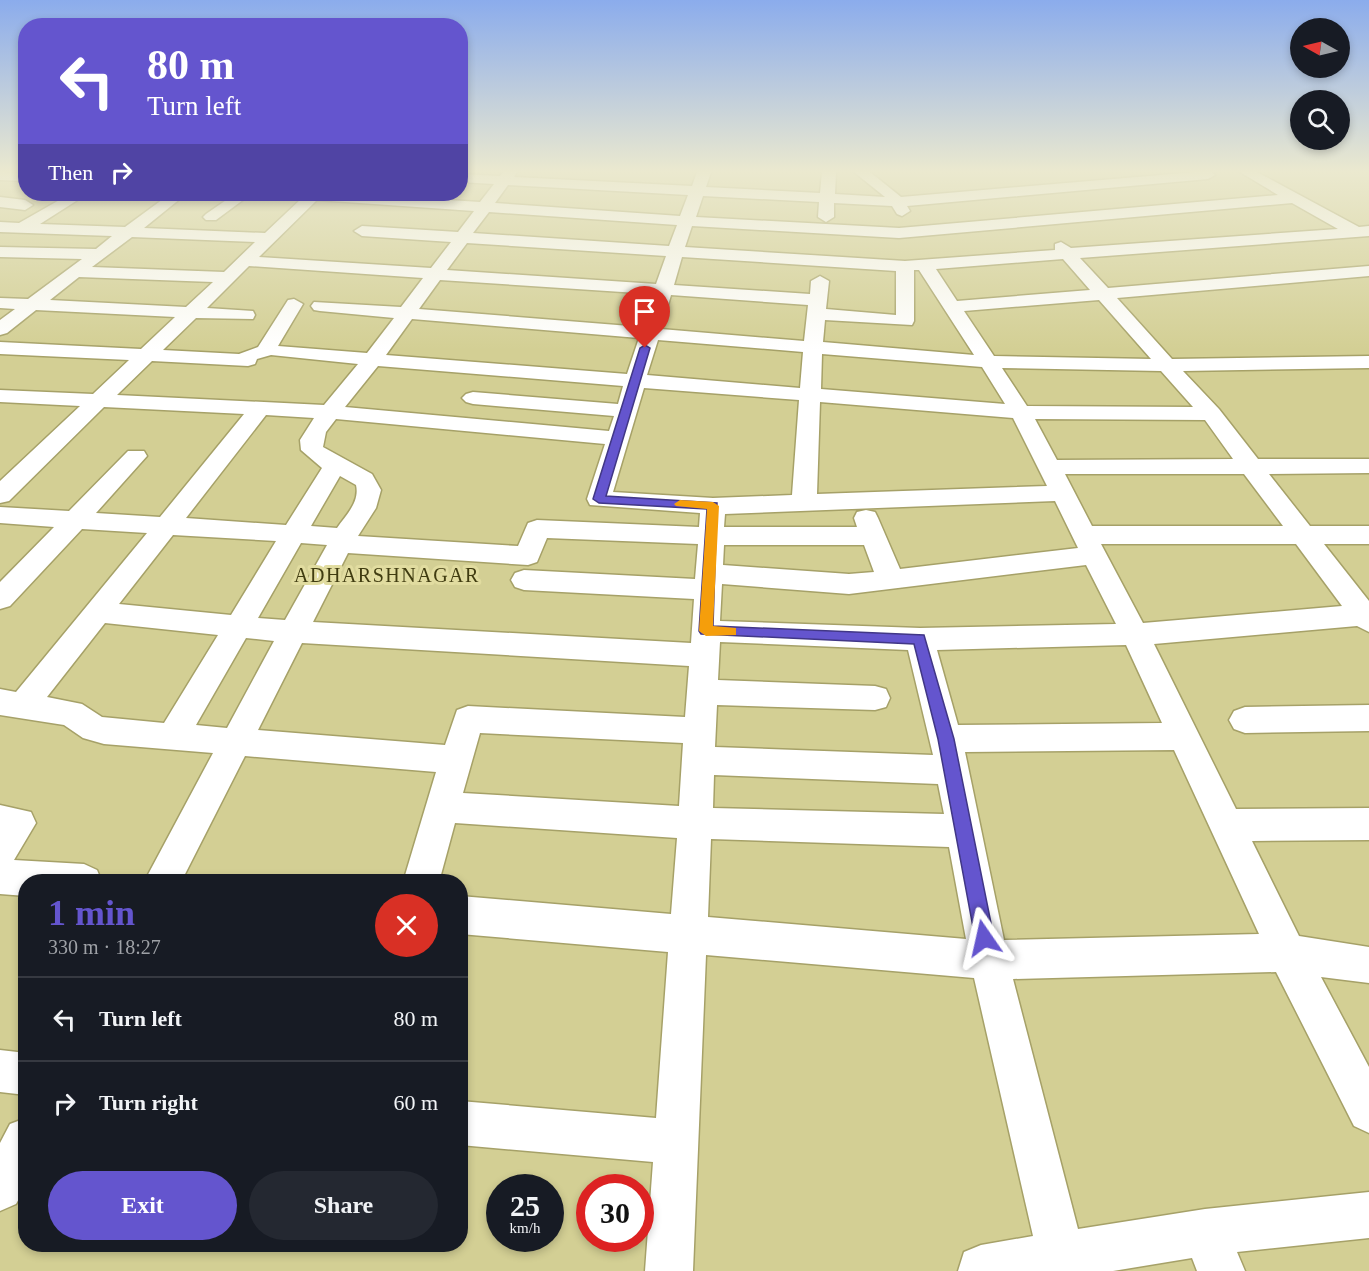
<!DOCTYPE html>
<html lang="en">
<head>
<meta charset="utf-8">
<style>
  body { margin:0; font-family:Georgia,serif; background:#242831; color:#f1f3f6; height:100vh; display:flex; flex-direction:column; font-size:22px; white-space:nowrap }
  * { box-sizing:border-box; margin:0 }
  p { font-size:20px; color:#9ea1a6 }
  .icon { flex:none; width:33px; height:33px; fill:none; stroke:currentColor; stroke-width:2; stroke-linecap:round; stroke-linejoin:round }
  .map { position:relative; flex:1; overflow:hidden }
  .details { position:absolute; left:18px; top:874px; width:450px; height:378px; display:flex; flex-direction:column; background:#171b24; border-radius:24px; box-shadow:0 3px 9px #0003 }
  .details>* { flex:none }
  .guide { position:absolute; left:18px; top:18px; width:450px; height:183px; border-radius:24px; box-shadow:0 3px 9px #0003; background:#6455ce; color:#fff; overflow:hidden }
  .needle { width:39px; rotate:278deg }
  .fabs { position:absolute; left:1290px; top:18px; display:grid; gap:12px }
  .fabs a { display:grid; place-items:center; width:60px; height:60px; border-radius:50%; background:#171b24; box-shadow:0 3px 9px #0003; font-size:30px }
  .speed { position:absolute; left:486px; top:1174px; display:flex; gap:12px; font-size:30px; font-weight:700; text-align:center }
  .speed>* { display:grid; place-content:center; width:78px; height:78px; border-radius:50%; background:#171b24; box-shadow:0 3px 9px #0003; line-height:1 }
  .speed small { font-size:15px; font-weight:400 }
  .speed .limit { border:9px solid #d22; background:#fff; color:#111 }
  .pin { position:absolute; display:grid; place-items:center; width:51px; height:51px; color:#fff; margin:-62px -26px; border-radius:50% 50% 50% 0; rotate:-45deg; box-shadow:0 0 6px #0007 }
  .pin .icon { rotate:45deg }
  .me { position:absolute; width:66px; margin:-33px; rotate:349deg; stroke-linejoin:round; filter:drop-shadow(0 0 4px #0008) }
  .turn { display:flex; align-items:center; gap:21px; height:126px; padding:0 30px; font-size:27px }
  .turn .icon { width:78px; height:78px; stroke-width:2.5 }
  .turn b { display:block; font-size:42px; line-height:51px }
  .then { display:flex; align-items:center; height:57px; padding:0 30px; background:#0003; gap:12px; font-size:22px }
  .round { display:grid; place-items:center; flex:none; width:63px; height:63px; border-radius:32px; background:#242831 }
  .headline { display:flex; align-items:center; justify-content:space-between; height:102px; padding:0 30px }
  h1 { font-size:36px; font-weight:700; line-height:45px; color:#6455ce }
  .action { display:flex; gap:12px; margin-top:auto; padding:12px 30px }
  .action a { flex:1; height:69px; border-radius:36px; background:#6455ce; color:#fff; font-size:24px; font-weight:700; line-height:69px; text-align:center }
  .action a+a { background:#242831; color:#f1f3f6 }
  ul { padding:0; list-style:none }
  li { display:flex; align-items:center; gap:18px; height:84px; padding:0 30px; border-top:2px solid #363941 }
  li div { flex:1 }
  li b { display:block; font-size:22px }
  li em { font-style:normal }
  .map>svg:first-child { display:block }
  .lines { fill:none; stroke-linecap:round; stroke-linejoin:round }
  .street-casing { stroke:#a6a168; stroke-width:3 }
  .street { fill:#fff; fill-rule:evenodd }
  .route { fill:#6455ce; stroke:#413786; stroke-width:1.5 }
  .slow { fill:#f59e0b }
  .labels { text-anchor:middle; stroke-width:6; stroke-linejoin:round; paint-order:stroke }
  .neighbourhood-label { font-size:20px; letter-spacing:1.5px; fill:#403c11; stroke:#e1dca0 }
</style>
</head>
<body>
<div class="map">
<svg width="1369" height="1271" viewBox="0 0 1369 1271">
  <rect width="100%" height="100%" fill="#d3cf94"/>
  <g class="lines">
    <defs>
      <path id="street" d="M 0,172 L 26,173 L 26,181 L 0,180 Z
        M 503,172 L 517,172 L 514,177 L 692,186 L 697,172 L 711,172 L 706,187 L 820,193 L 822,172 L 836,172 L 835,194 L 885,197 L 854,172 L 870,172 L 901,197 L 1196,172 L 1212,172 L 1215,175 L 1208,179 L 907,206 L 910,211 L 902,216 L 897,214 L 892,206 L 834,203 L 834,217 L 826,222 L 818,217 L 819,202 L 703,196 L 696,217 L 899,228 L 1278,195 L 1240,172 L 1257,172 L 1359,227 L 1369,226 L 1369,236 L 1080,258 L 1108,288 L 1369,266 L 1369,276 L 1117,298 L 1172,359 L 1369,356 L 1369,368 L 1183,371 L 1219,409 L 1258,459 L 1369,459 L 1369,473 L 1269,474 L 1310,526 L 1369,526 L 1369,544 L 1324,544 L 1369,601 L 1369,632 L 1357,626 L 1154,644 L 1236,809 L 1369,808 L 1369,840 L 1252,841 L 1299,936 L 1369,947 L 1369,983 L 1321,977 L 1369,1067 L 1369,1133 L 1354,1126 L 1276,972 L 1013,979 L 1078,1229 L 1205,1209 L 1369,1192 L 1369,1238 L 1237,1252 L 1245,1271 L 1197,1271 L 1192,1258 L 1113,1271 L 958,1271 L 964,1252 L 981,1245 L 1033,1236 L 974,978 L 706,955 L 693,1271 L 645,1271 L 653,1162 L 460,1145 L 460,1101 L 656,1118 L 668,952 L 460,934 L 460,896 L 671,914 L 677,838 L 455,823 L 439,882 L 403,882 L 436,772 L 245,756 L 181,882 L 144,882 L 213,753 L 104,744 L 83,738 L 64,725 L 0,715 L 0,689 L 16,692 L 147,533 L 82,529 L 10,606 L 0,609 L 0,582 L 54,527 L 0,523 L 0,507 L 69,511 L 128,451 L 144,451 L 147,456 L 96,513 L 160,517 L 244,414 L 104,407 L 9,501 L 0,503 L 0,481 L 80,406 L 0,402 L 0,390 L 93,394 L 129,360 L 0,354 L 0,342 L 141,349 L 175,317 L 36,310 L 7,333 L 0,335 L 0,320 L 15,309 L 0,308 L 0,298 L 28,299 L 82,259 L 0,257 L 0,247 L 96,249 L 112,236 L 0,232 L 0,222 L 19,223 L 70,194 L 87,194 L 40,224 L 125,227 L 170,194 L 186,194 L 144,228 L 265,233 L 301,199 L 290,197 L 288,194 L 353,194 L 480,202 L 494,184 L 460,182 L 460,174 L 500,176 ZM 508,185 L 688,195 L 680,216 L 495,203 ZM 317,200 L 474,211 L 458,232 L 362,226 L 354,231 L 362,236 L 451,242 L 431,268 L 259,257 ZM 1292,203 L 1338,229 L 1071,248 L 1061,242 L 1055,244 L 1055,250 L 905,261 L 685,247 L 692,226 L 899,238 ZM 489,212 L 677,225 L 669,246 L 473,233 ZM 132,237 L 255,242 L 224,272 L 92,267 ZM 467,243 L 666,256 L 656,284 L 447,270 ZM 682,257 L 896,271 L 896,315 L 826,309 L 829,281 L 820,276 L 811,281 L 810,294 L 674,285 ZM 1063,259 L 1090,290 L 957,301 L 936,269 ZM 249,266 L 423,278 L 401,307 L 314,302 L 311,306 L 314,310 L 320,311 L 394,318 L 367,353 L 278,346 L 303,304 L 294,299 L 288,300 L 258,347 L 239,354 L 163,350 L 196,318 L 253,319 L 255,315 L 253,311 L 207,308 ZM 914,270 L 919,270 L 974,355 L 823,342 L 825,320 L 912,325 L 914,321 ZM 79,277 L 213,282 L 186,307 L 50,300 ZM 440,280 L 653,294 L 642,327 L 419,309 ZM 671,295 L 808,305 L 804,341 L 661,329 ZM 1099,300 L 1151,359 L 994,356 L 964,311 ZM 412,319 L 639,338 L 627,374 L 386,355 ZM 658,340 L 803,352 L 800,388 L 647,375 ZM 822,354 L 982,367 L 1005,404 L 821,389 ZM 271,355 L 358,364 L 324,405 L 117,395 L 152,361 L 248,366 L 255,364 L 257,359 ZM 378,366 L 623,386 L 618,404 L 473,392 L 466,394 L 462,398 L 466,402 L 473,404 L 614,416 L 609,431 L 345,407 ZM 1002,368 L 1161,371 L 1193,407 L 1027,406 ZM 644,388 L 799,400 L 792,495 L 713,498 L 613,492 ZM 820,402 L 1013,418 L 1047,486 L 817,494 ZM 266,415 L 314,418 L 300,440 L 301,450 L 322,468 L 286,525 L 186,518 ZM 336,419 L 605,444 L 587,499 L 590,505 L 700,513 L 699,527 L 537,520 L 528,523 L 518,546 L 358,536 L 376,508 L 381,490 L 372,474 L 323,447 L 326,432 ZM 1035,419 L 1205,420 L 1233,459 L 1057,460 ZM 1065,474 L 1244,474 L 1283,526 L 1092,526 ZM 340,476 L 356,485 C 360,502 346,515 337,528 L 311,526 ZM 1055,501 L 1078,548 L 900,569 L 878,518 L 875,512 L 866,510 L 857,512 L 854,518 L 857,527 L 724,527 L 725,514 ZM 173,535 L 276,541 L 231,615 L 119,604 ZM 547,538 L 698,544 L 695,579 L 524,570 L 515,573 L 511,580 L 515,587 L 524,590 L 694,599 L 691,643 L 313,622 L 348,553 L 528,565 L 537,562 ZM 301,543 L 327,545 L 285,620 L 258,618 ZM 1101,544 L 1296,544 L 1342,606 L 1143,623 ZM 724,545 L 864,545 L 874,572 L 849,574 L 723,565 ZM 1086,565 L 1116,624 L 920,628 L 720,621 L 722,584 L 849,594 ZM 105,623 L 218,635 L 164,723 L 102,717 L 82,704 L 47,697 ZM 246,638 L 274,641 L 227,728 L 196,725 ZM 720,642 L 908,650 L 933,755 L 715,747 L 717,705 L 875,710 L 886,707 L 890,698 L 886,689 L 875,686 L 718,680 ZM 302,643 L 689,666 L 685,717 L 468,706 L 457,710 L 445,745 L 258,730 ZM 1126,645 L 1162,723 L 958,725 L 937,650 ZM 480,733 L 683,743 L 679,806 L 463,793 ZM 1174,750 L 1259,934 L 1004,940 L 965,752 ZM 714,775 L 938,784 L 944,814 L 713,808 ZM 711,839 L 949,847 L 966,939 L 708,917 Z
        M 235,194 L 251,194 L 216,220 L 206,220 L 203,217 L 206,214 Z
        M 0,197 L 25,200 L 33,205 L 25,210 L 0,207 Z
        M 1369,705 L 1369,731 L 1245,733 L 1234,729 L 1229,720 L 1234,711 L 1245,707 Z
        M 0,805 L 31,812 L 36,823 L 14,860 L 84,864 L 97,870 L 102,882 L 26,882 L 26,896 L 0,894 Z
        M 0,1050 L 26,1053 L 26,1095 L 0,1092 Z
        M 26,1118 L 26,1186 L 16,1204 L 0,1211 L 0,1143 L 10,1124 Z"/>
    </defs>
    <use href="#street" class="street-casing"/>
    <use href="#street" class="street"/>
  </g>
  <linearGradient id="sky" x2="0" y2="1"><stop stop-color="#8bacec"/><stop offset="0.49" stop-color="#ebe9cf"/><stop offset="1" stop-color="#ebe9cf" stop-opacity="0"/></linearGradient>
  <rect width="1369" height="350" fill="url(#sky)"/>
  <path class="route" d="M 645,345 L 650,348 L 606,496 L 717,503 L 713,626 L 924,635 L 954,739 L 994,938 L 991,945 L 984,947 L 978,945 L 975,938 L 938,739 L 914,644 L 701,634 L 699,631 L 707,509 L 599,503 L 593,499 L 640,348 Z"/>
  <path class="slow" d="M 680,500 L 713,502 L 719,506 L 713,626 L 736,628 L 736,635 L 706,636 L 699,631 L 707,509 L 676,506 L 674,504 Z"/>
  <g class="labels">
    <g class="neighbourhood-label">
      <text x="387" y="582">ADHARSHNAGAR</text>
    </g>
  </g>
</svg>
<div class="fabs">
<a><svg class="needle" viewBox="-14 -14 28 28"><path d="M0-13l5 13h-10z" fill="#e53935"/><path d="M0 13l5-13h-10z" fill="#9ea1a6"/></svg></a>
<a><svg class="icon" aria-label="search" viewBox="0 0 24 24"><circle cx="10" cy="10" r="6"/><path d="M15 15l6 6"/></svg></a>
</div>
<div class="speed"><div>25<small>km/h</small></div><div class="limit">30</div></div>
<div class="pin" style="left:645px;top:348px;background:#d93025"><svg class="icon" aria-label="arrive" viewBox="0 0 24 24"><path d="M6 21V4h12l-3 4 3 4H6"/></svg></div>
<svg class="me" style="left:984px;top:938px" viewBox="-20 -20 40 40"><path d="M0-17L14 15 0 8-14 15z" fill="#6455ce" stroke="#fff" stroke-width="4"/></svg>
<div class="guide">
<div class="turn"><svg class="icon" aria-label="left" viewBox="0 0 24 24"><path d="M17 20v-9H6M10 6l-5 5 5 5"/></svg><div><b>80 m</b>Turn left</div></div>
<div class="then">Then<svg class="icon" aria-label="right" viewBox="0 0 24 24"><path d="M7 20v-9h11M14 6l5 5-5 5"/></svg></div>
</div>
<section class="details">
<div class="headline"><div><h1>1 min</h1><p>330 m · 18:27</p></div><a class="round" style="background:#d93025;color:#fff"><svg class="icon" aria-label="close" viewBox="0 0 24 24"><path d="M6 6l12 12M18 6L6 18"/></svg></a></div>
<ul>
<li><svg class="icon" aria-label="left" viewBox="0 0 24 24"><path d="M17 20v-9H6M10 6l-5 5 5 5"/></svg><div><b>Turn left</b></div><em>80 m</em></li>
<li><svg class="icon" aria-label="right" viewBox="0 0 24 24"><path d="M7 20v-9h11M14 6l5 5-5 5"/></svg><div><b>Turn right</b></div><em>60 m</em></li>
</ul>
<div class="action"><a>Exit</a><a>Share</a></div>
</section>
</div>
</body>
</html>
